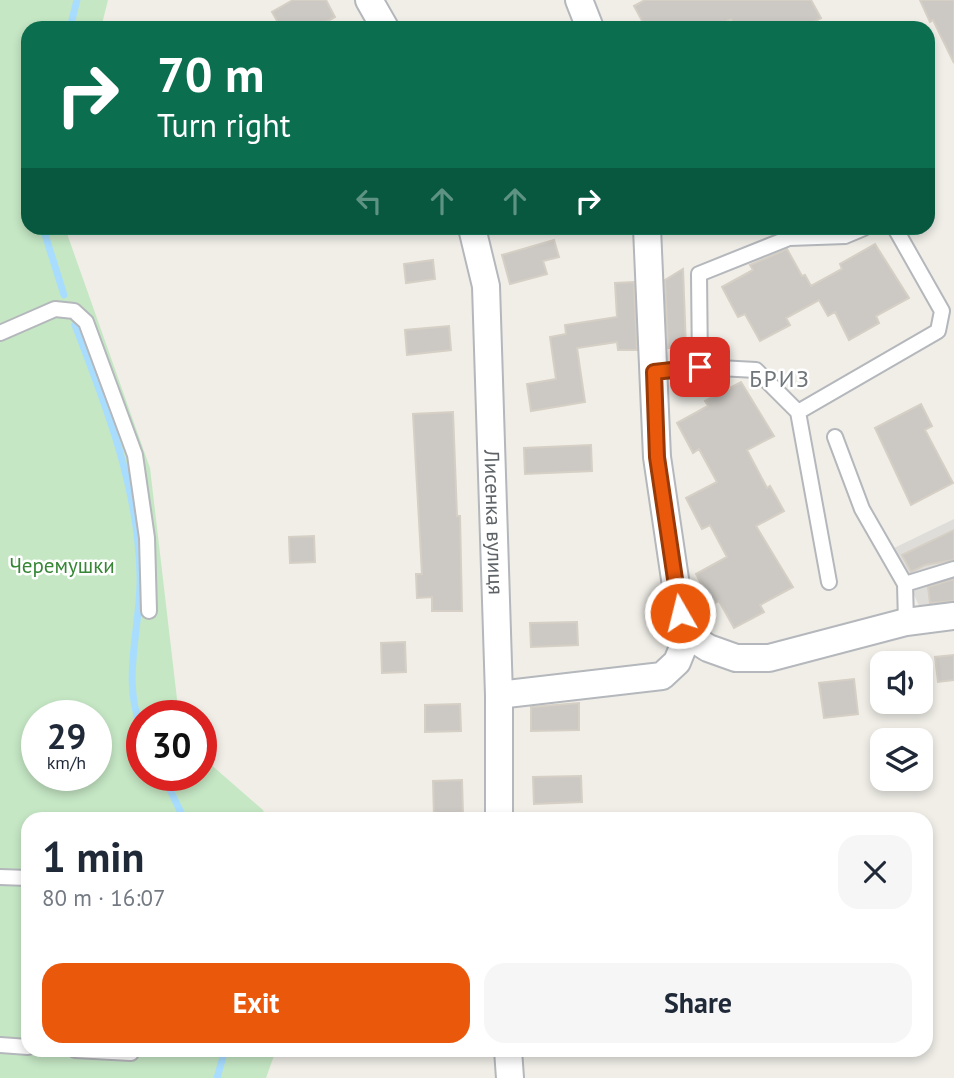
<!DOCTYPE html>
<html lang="en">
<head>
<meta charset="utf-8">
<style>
  body { margin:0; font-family:"PT Sans",sans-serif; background:#f6f6f7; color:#1f2937; height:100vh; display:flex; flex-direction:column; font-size:26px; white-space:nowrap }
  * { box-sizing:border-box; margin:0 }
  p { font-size:23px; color:#747a83 }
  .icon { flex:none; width:38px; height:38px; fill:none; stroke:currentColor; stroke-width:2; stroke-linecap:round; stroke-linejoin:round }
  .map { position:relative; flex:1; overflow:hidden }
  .details { position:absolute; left:21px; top:812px; width:912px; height:245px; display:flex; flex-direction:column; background:#fff; border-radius:21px; box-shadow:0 4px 10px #0003 }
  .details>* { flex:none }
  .hud { position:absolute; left:21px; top:21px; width:914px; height:214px; border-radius:21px; box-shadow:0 4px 10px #0003; background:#0b6e4f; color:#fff; overflow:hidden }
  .tools { position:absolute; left:870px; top:651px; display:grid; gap:14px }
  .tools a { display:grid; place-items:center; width:63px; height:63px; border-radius:14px; background:#fff; box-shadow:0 4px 10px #0003; font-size:35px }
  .speed { position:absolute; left:21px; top:700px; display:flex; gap:14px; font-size:35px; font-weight:700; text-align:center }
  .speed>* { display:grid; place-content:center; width:91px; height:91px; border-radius:50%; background:#fff; box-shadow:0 4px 10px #0003; line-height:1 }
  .speed small { font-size:18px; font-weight:400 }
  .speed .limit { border:10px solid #d22; background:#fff; color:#111 }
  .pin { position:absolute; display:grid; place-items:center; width:60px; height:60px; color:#fff; margin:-30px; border-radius:14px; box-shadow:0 4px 10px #0006 }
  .me { position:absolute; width:77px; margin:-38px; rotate:352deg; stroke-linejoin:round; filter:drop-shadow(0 0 5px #0008) }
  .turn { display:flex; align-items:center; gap:24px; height:147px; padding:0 21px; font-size:32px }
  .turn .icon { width:91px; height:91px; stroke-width:2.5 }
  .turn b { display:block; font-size:49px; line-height:60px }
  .lanes { display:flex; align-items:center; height:66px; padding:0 21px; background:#0003; justify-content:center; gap:35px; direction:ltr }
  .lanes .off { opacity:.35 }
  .round { display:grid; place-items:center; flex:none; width:74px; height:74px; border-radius:21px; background:#f6f6f7 }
  .head { display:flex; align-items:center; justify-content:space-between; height:119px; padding:0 21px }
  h1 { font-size:42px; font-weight:800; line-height:52px }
  .action { display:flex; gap:14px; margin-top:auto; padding:14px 21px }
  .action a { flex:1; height:80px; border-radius:21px; background:#ea580c; color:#fff; font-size:28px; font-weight:800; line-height:80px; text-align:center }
  .action a+a { background:#f6f6f7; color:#1f2937 }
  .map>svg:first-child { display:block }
  .industrial { fill:#dfddd9 }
  .green { fill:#c5e7c4; fill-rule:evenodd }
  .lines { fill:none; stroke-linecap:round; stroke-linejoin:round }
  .stream { stroke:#a8ddff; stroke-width:7 }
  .building { fill:#ccc9c4; stroke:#d5cfc5; stroke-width:2 }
  .lane-casing { stroke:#b4b7bb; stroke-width:18 }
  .street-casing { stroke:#b4b7bb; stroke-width:30 }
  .lane { stroke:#fff; stroke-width:14 }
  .street { stroke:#fff; stroke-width:26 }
  .route-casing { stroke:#983908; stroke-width:18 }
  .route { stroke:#ea580c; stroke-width:12 }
  .labels { text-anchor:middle; stroke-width:5; stroke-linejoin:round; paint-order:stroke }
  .street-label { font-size:21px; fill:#5e6367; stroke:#fff }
  .park-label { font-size:21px; fill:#368636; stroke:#fff }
  .neighbourhood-label { font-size:23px; letter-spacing:2px; fill:#6f7579; stroke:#fff }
</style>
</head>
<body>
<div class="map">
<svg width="954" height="1078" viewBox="0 0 954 1078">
  <rect width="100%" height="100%" fill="#f0eee7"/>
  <path class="industrial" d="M 954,519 L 954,610 L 923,614 L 892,549 Z"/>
  <path class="green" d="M 0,0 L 108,0 L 101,28 L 28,28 L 28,228 L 65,228 L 150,468 L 179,716 L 142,716 L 142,775 L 201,775 L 201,756 L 263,810 L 266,819 L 28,819 L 28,1050 L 276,1050 L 266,1078 L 0,1078 ZM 37,716 L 96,716 L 96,775 L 37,775 Z"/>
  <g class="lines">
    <path class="stream" d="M 70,28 L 77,0
      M 43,228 L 64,295
      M 75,325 C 106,405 138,487 140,574 C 142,624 120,681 142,729
      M 163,775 L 184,819
      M 217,1078 L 225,1050"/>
  </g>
  <path class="building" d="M 293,0 L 326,0 L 335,17 L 315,28 L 281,28 L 272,12 Z
    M 645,0 L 811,0 L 821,18 L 802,28 L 736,28 L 731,19 L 714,28 L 646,28 L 634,6 Z
    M 920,0 L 954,0 L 954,63 L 933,20 L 930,22 Z
    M 554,240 L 559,257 L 543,261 L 547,274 L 510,284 L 502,255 Z
    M 875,244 L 909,298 L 876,316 L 879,323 L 849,340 L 835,312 L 828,316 L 819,300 L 786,318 L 790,325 L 760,341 L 745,314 L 738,317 L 722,287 L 753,270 L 750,265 L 787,249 L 802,276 L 805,275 L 811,286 L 842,269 L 840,264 Z
    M 433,260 L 435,279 L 406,283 L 404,264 Z
    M 683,269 L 686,348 L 668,348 L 665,280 Z
    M 634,282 L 637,350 L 618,350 L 617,342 L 577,348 L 585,402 L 531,411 L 527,384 L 556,379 L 550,337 L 566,334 L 565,325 L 617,317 L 615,283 Z
    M 449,326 L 451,350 L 407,355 L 405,330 Z
    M 741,382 L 774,436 L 747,450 L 767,488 L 770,486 L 784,511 L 756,526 L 793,587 L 760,605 L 764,612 L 734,628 L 719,601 L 712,604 L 696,574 L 727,557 L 710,525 L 702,529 L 686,498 L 717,482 L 699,449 L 693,453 L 677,423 L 708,406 L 705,401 Z
    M 921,404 L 932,426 L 925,430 L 953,483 L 911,505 L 875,428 Z
    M 453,412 L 457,516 L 460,516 L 462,611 L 432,611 L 432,597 L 417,598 L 416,574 L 422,574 L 413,414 Z
    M 591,445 L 592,471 L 525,474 L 524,448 Z
    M 954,530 L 954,560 L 925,565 L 911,572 L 902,555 Z
    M 314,536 L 315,562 L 290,563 L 289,537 Z
    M 954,579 L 954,601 L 930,603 L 928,587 Z
    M 577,622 L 578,645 L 531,647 L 530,623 Z
    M 405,642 L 406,672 L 382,673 L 381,643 Z
    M 954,655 L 954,680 L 938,682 L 935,657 Z
    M 854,679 L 858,714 L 824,718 L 819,683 Z
    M 579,703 L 579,730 L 531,731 L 531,707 Z
    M 460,704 L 461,731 L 425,732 L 425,705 Z
    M 581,776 L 582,802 L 534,804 L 533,777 Z
    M 462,780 L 463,815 L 434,816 L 433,781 Z"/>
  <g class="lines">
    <defs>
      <path id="lane" d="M 0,333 L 55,309 L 74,311 L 86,322 L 135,455 L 147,538 L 149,611
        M 700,367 L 699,274 L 789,238 L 845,236 L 864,228
        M 654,372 L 700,367 L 756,370 L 798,412 L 829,582
        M 798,412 L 938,331 L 942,311 L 895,228
        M 835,437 L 862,509 L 905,584 L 906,622
        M 905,584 L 954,569
        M 0,877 L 28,878
        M 0,1045 L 28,1047
        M 75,1050 L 131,1053"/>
      <g id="street">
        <path d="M 369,0 L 385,28"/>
        <path d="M 579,0 L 590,28"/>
        <path id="s1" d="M 472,228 L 486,286 L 499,695 L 499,819"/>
        <path d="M 647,228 L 657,457 L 680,613 L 688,635"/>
        <path d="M 688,635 L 708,648 L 736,658 L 769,658 L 906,622 L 954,616"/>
        <path d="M 499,695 L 662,676 L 677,662 L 688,635"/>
        <path d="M 508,1050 L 510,1078"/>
      </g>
    </defs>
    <use href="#lane" class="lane-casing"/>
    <use href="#street" class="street-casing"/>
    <use href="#lane" class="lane"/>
    <use href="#street" class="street"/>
  </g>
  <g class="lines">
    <defs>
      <path id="route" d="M 680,613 L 657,457 L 654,372 L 700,367"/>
    </defs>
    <use href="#route" class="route-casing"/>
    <use href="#route" class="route"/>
  </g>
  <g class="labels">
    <g class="street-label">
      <text dy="7" stroke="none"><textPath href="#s1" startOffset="296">Лисенка вулиця</textPath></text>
    </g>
    <g class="park-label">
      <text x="62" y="573">Черемушки</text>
    </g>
    <g class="neighbourhood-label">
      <text x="780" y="387">БРИЗ</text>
    </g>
  </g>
</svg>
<div class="tools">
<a><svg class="icon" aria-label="sound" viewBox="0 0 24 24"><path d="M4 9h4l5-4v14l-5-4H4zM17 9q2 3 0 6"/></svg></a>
<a><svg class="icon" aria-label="layers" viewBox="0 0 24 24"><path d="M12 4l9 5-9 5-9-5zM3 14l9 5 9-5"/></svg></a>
</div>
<div class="speed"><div>29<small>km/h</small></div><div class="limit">30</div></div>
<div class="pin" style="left:700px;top:367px;background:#d93025"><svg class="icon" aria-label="arrive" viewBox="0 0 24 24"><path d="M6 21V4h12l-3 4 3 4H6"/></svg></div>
<svg class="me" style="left:680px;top:613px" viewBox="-20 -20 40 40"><circle r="17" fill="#ea580c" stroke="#fff" stroke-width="3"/><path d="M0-11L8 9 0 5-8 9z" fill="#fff"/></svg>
<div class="hud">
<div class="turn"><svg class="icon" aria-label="right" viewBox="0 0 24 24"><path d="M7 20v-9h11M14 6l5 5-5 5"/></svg><div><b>70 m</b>Turn right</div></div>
<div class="lanes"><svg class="icon off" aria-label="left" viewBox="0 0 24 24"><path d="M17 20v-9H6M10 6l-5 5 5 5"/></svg><svg class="icon off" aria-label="ahead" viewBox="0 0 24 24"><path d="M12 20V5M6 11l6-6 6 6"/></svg><svg class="icon off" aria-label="ahead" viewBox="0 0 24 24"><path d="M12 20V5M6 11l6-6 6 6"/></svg><svg class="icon" aria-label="right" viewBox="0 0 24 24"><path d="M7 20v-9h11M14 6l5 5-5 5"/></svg></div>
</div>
<section class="details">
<div class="head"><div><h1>1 min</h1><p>80 m · 16:07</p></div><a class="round"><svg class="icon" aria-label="close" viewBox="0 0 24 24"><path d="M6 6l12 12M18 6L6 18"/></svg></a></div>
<div class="action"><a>Exit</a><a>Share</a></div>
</section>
</div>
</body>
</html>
